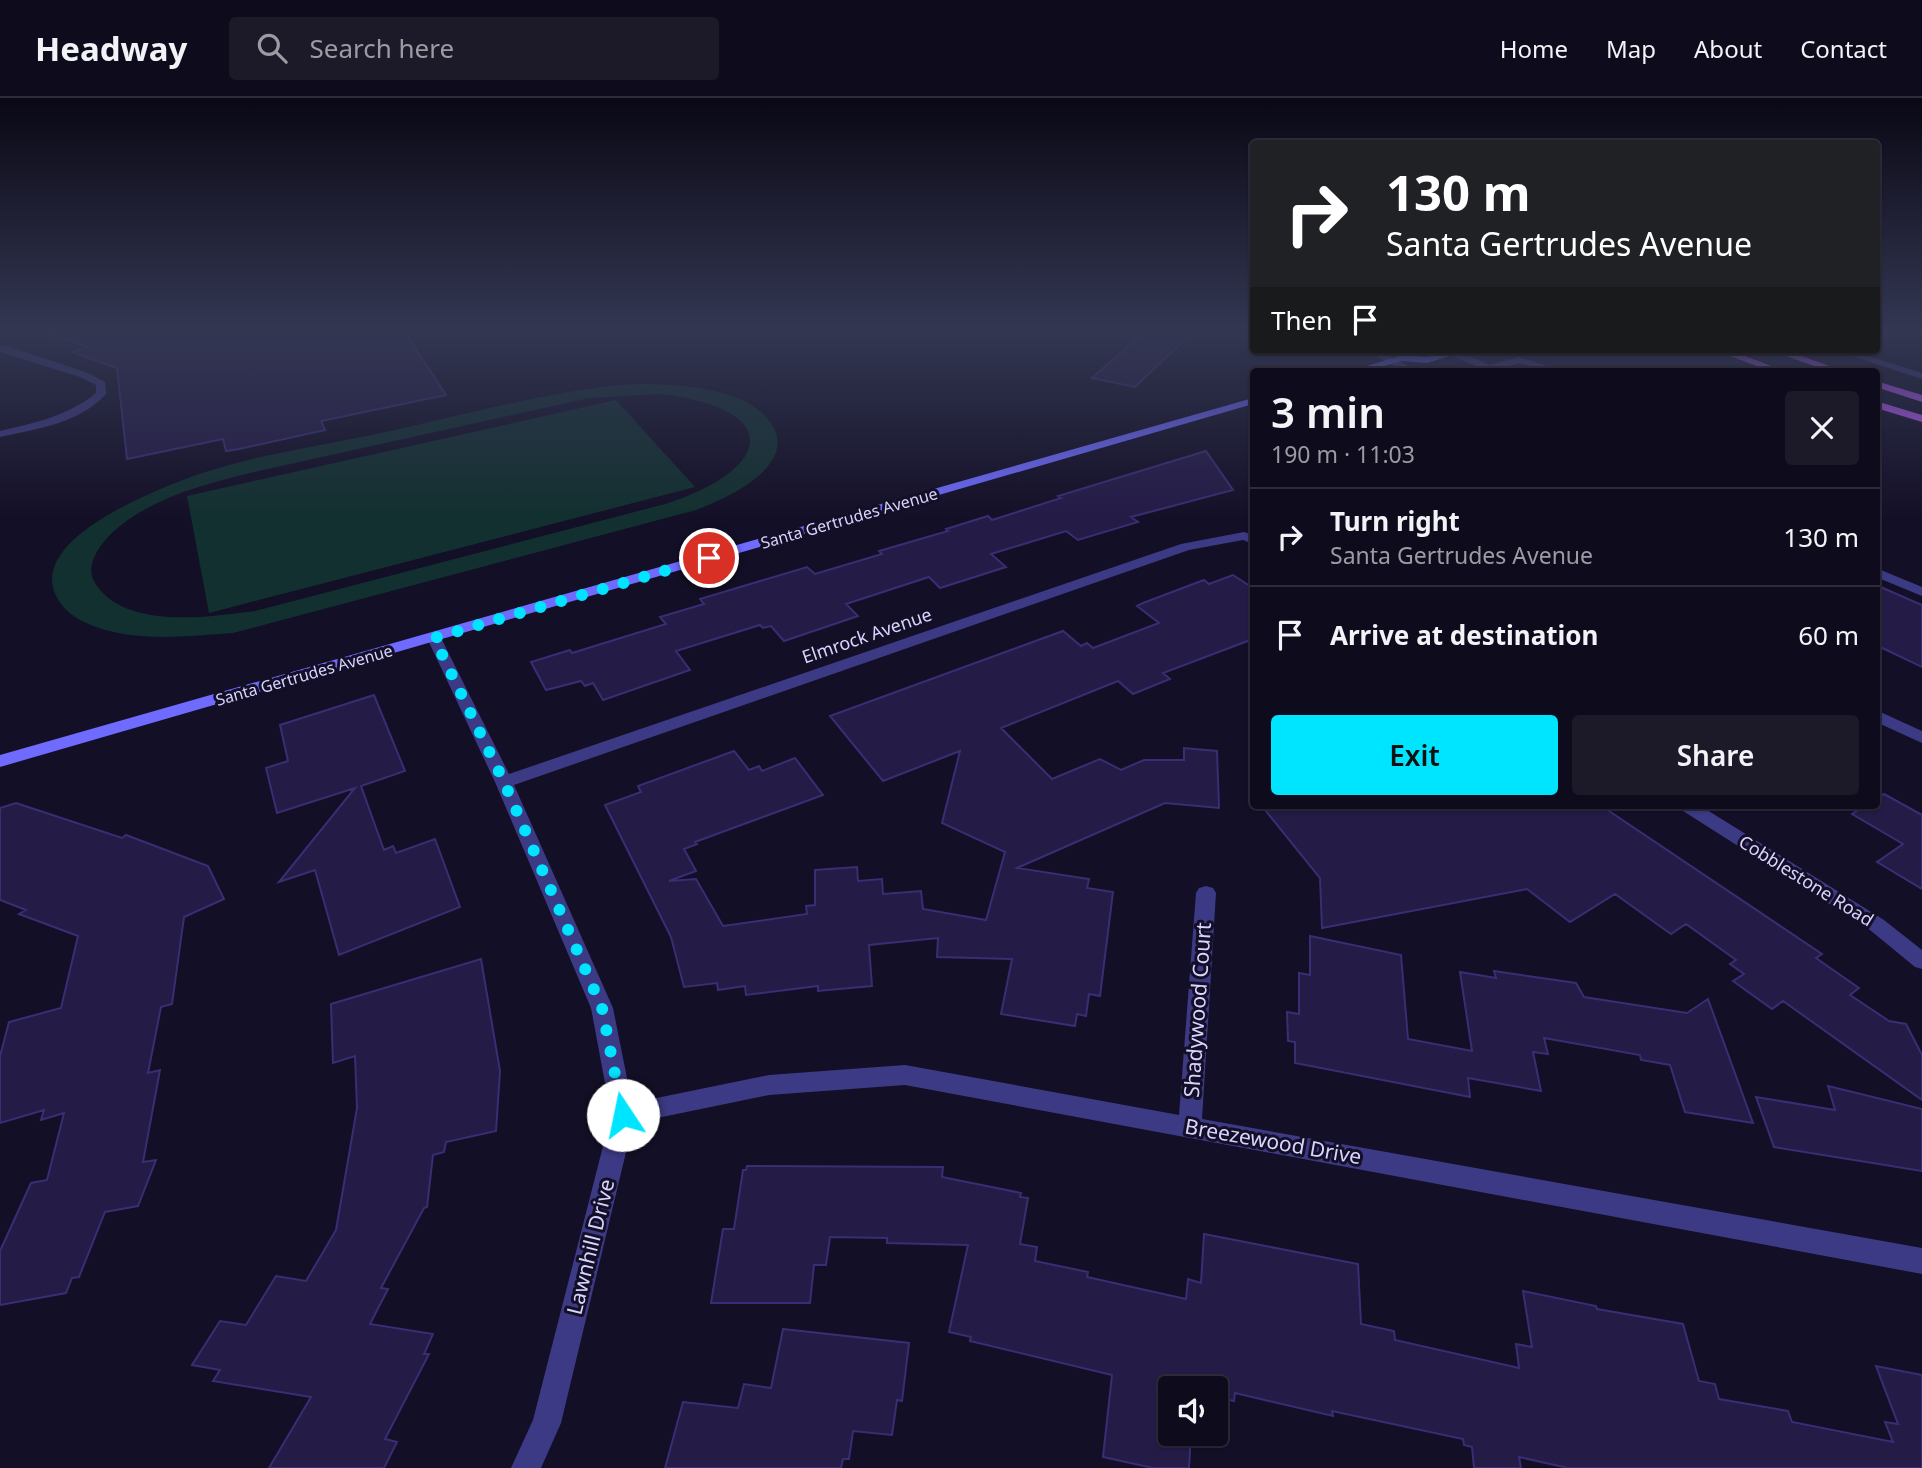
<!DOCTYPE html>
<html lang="en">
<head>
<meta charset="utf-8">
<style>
  body { margin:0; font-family:"Noto Sans",sans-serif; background:#1c1929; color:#f1f3f6; height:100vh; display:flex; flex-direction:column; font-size:26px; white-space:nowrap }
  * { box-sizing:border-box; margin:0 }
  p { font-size:23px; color:#9b9ba3 }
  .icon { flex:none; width:38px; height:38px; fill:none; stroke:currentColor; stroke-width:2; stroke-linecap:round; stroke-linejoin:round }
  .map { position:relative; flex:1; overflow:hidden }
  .panel { position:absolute; left:1250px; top:270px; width:630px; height:441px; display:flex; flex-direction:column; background:#0e0b1c; border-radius:7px; box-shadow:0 2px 5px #0004,0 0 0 2px #2e2b3b }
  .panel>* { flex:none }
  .guide { position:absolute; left:1250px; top:42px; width:630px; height:214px; border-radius:7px; box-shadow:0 2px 5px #0004,0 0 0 2px #2e2b3b; background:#202124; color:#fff; overflow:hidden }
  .tools { position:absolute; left:1158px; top:1278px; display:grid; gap:14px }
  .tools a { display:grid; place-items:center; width:70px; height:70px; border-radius:7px; background:#0e0b1c; box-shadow:0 2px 5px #0004,0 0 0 2px #2e2b3b; font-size:35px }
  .pin { position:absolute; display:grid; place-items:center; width:60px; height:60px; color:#fff; margin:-30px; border:4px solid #fff; border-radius:50%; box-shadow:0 2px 7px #0007 }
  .me { position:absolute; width:77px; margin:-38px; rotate:349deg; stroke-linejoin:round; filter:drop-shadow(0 0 5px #0008) }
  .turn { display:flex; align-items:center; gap:24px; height:147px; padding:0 21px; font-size:32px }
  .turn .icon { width:91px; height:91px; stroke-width:2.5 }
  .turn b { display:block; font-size:49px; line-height:60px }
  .then { display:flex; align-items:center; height:66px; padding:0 21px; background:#0003; gap:14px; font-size:26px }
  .round { display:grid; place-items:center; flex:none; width:74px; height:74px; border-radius:7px; background:#1c1929 }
  .head { display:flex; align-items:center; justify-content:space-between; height:119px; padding:0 21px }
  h1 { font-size:42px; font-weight:600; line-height:52px }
  .action { display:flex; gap:14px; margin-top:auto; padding:14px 21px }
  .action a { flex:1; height:80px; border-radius:7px; background:#00e5ff; color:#111; font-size:28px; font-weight:600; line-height:80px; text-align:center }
  .action a+a { background:#1c1929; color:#f1f3f6 }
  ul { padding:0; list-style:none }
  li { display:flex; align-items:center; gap:21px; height:98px; padding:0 21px; border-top:2px solid #2e2b3b }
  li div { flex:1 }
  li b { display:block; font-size:26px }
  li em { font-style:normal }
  header { display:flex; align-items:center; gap:42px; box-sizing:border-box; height:98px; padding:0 35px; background:#0e0b1c; border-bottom:2px solid #2e2b3b }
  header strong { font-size:33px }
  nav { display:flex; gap:38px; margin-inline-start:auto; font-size:24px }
  .search { width:490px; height:63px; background:#1c1929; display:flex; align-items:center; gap:18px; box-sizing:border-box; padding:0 24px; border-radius:7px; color:#9b9ba3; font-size:26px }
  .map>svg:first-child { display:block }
  .green { fill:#12302f; fill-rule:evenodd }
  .building { fill:#241b47; stroke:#3b2d73; stroke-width:2 }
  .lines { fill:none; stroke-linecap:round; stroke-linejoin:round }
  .service { fill:#3d3a85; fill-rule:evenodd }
  .minor { fill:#3d3a85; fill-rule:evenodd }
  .secondary { fill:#6f6bff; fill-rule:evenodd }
  .primary { fill:#c25bff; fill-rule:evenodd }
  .route { stroke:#00e5ff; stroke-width:12; stroke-dasharray:0 21.6 }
  .labels { text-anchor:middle; stroke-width:6; stroke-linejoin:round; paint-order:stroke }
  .far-street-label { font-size:16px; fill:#d9d4ff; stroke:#130f26 }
  .street-label { font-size:18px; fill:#d9d4ff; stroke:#130f26 }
  .near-street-label { font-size:21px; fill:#d9d4ff; stroke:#130f26 }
</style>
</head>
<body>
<header>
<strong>Headway</strong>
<div class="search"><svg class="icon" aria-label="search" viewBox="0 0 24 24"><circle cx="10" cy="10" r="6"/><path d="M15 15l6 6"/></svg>Search here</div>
<nav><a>Home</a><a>Map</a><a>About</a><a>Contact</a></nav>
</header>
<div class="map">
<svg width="1922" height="1370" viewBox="0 0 1922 1370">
  <rect width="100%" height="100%" fill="#130f26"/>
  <path class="green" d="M 635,286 C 672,286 708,288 742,302 C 755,308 768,318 774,330 C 794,371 724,401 696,412 L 233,535 C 188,538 135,545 91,527 C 75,521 60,510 54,493 C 37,443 136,401 170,387 C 236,359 311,350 381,335 C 465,317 550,292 635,286 ZM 661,296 C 786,311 772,372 665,406 L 255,513 C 209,519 124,532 95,485 C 84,468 100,446 113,434 C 149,401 204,386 250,375 L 589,300 Z
    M 616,302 L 695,389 L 209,515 L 187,398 Z"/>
  <path class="building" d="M 50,230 L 402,230 L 446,297 L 321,323 L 325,332 L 239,351 L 226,353 L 223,341 L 127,361 L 117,270 L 72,254 L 88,249 L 49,236 Z
    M 1149,230 L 1197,230 L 1135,289 L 1092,280 Z
    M 1206,353 L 1233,392 L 1131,419 L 1138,424 L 1078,442 L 1066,433 L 991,456 L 1006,469 L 940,490 L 929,479 L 846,506 L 858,518 L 784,543 L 771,528 L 763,530 L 760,527 L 676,553 L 690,572 L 603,602 L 593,585 L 585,588 L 581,583 L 546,592 L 531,564 L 570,552 L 572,555 L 666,526 L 660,519 L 704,506 L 700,501 L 807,469 L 815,476 L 882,456 L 879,453 L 948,433 L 946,431 L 988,418 L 992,422 L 1061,400 L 1058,398 Z
    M 1233,477 L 1253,490 L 1253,541 L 1163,575 L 1170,581 L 1133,596 L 1118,583 L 1001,630 L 1052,681 L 1100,661 L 1121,672 L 1144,662 L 1184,662 L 1184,650 L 1217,653 L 1219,710 L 1165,705 L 1017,770 L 1089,781 L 1087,790 L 1113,794 L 1100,898 L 1089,896 L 1086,918 L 1077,916 L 1075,928 L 1001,916 L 1012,861 L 937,859 L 938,840 L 869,847 L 872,888 L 818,893 L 818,888 L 746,897 L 745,888 L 718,892 L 717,885 L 684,889 L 671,839 L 605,707 L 641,694 L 638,688 L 734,653 L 749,672 L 759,668 L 762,673 L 795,660 L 823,697 L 695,744 L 697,746 L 684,751 L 696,773 L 669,783 L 696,781 L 723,828 L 807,816 L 806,808 L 815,807 L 815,772 L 857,769 L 858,783 L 882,781 L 883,796 L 921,793 L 923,811 L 986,822 L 1005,754 L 942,725 L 960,653 L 883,683 L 830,618 L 1063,533 L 1081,548 L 1087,545 L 1093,550 L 1159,525 L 1137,508 L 1143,505 L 1204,482 L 1209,486 Z
    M 1876,487 L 1922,507 L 1922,569 L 1876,547 Z
    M 374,597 L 405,673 L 361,688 L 384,752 L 393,748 L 396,755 L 435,741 L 460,809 L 339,857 L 315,772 L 279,784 L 355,690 L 277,715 L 266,670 L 288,663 L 280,627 Z
    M 1884,696 L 1922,717 L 1922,791 L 1877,764 L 1903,746 L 1852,716 L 1867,707 L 1876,707 L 1876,701 Z
    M 16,705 L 122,740 L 126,737 L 208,768 L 224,801 L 184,819 L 172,906 L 161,909 L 148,975 L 160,972 L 143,1064 L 156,1062 L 138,1108 L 105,1114 L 79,1179 L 72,1180 L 66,1195 L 0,1207 L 0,1153 L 31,1085 L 47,1082 L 64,1015 L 41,1022 L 44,1012 L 0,1025 L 0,958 L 9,924 L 61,910 L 78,838 L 19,816 L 26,812 L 0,802 L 0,710 Z
    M 1261,707 L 1600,707 L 1822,856 L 1816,860 L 1859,890 L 1850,897 L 1889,923 L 1906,926 L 1922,957 L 1922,1002 L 1783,903 L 1772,911 L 1733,883 L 1744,876 L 1730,866 L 1736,862 L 1686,826 L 1671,836 L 1615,796 L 1570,824 L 1527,791 L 1322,830 L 1320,780 Z
    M 1310,838 L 1401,857 L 1408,941 L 1472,953 L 1460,874 L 1496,880 L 1494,873 L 1576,885 L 1584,899 L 1687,915 L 1708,901 L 1753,1025 L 1685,1014 L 1670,967 L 1641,962 L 1640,957 L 1544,940 L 1548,956 L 1533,954 L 1541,993 L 1468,980 L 1470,999 L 1295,965 L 1295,944 L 1288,943 L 1287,914 L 1299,916 L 1299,875 L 1310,877 Z
    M 481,861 L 500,973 L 496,1033 L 446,1044 L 444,1054 L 433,1057 L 427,1109 L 424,1110 L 381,1190 L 388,1191 L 370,1226 L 433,1236 L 424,1256 L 429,1256 L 385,1341 L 397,1344 L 384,1370 L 269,1370 L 311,1299 L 213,1283 L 220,1272 L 192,1267 L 220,1223 L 246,1227 L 276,1178 L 306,1183 L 336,1132 L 357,1010 L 355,958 L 333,965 L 331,906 Z
    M 1828,988 L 1922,1011 L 1922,1073 L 1774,1049 L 1756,999 L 1835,1012 Z
    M 747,1068 L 943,1069 L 942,1079 L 1021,1095 L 1020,1099 L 1028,1100 L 1020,1146 L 1037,1149 L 1035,1163 L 1088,1174 L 1087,1179 L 1186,1201 L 1188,1181 L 1201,1185 L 1204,1136 L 1358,1166 L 1361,1226 L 1394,1233 L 1395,1242 L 1519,1270 L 1516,1246 L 1532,1249 L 1523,1193 L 1596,1208 L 1597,1211 L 1683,1226 L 1699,1283 L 1715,1286 L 1719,1301 L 1788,1313 L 1792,1324 L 1893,1344 L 1885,1324 L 1898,1326 L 1876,1268 L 1922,1277 L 1922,1370 L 1568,1370 L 1519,1359 L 1521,1370 L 1474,1370 L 1472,1349 L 1464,1347 L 1463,1341 L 1332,1313 L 1333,1318 L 1235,1295 L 1234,1303 L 1216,1299 L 1216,1290 L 1171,1290 L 1171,1335 L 1191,1335 L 1189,1370 L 1153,1370 L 1103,1359 L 1112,1277 L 970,1243 L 971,1239 L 949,1234 L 968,1147 L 887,1145 L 887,1140 L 830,1139 L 826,1167 L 814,1167 L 810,1205 L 711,1205 L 723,1131 L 734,1131 L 743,1072 L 746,1072 Z
    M 783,1231 L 909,1245 L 902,1303 L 897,1302 L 892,1337 L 853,1333 L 849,1361 L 843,1361 L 841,1370 L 665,1370 L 683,1304 L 738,1310 L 744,1286 L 771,1290 Z"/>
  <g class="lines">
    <path class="service" d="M 0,248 L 8,248 L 88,275 L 105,284 L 106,296 C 80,325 37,331 0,339 L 0,333 C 34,325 68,318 96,295 L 96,287 L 80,279 L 0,254 Z
      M 1364,252 L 1377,252 L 1418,273 L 1405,273 Z
      M 1834,252 L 1849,252 L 1922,275 L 1922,281 Z
      M 1449,253 L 1457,253 L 1490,267 L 1519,259 L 1562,273 L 1546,273 L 1519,265 L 1496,273 L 1473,273 L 1479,269 L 1449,257 Z
      M 1876,470 L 1922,489 L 1922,498 L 1876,479 Z
      M 1876,612 L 1922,633 L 1922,645 L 1876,624 Z"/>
    <path class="minor" d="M 1244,434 L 1253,437 L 1253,446 L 1243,442 L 1189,452 L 514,687 L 613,910 L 632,1005 L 769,977 L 905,967 L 1179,1017 L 1196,795 L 1199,790 L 1206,788 L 1213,790 L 1216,795 L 1202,1021 L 1922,1150 L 1922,1176 L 905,987 L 769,997 L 633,1025 L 561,1325 L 541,1370 L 511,1370 L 533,1322 L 611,1017 L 591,910 L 495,684 L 427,540 L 429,537 L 439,537 L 441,540 L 509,676 L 1181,446 Z
      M 1677,707 L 1699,707 L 1884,822 L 1922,852 L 1922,871 L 1915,869 L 1870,832 L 1680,711 Z"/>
    <path class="secondary" d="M 1453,252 L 1469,252 L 1427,265 L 1402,263 L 1367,273 L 1351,273 L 1402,257 L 1427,259 Z
      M 1253,300 L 1253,306 L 0,669 L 0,657 Z"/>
    <path class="primary" d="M 1714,252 L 1729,252 L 1785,273 L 1770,273 Z
      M 1770,252 L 1785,252 L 1843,273 L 1828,273 Z
      M 1876,283 L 1922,297 L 1922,304 L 1876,289 Z
      M 1876,303 L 1922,317 L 1922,324 L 1876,310 Z"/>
  </g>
  <linearGradient id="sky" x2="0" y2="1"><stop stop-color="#0a0815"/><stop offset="0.55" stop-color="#333752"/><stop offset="1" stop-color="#333752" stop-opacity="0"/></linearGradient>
  <rect width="1922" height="422" fill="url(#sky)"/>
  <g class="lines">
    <path class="route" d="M 623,1017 L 602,910 L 504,684 L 434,540 L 709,460"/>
  </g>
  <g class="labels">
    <g class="far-street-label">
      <text transform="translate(849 420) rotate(-16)" y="6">Santa Gertrudes Avenue</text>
      <text transform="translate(304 577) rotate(-16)" y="6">Santa Gertrudes Avenue</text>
    </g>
    <g class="street-label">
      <text transform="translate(867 538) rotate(-19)" y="6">Elmrock Avenue</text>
      <text transform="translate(1806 783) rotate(32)" y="6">Cobblestone Road</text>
    </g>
    <g class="near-street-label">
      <text transform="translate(1198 912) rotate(-86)" y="7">Shadywood Court</text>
      <text transform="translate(1273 1044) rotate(10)" y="7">Breezewood Drive</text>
      <text transform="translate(591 1149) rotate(-76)" y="7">Lawnhill Drive</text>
    </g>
  </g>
</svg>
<div class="tools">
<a><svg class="icon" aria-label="sound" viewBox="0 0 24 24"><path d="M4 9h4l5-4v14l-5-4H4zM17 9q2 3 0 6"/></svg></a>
</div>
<div class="pin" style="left:709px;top:460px;background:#d93025"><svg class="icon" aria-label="arrive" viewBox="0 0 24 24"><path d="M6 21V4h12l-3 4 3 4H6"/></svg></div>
<svg class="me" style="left:623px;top:1017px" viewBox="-20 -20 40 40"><circle r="19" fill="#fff"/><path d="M0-13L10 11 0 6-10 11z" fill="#00e5ff"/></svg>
<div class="guide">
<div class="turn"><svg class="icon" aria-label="right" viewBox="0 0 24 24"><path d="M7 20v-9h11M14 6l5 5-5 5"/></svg><div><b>130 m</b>Santa Gertrudes Avenue</div></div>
<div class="then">Then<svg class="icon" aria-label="arrive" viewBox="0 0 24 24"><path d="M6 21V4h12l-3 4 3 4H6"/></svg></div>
</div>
<section class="panel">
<div class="head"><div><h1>3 min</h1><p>190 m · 11:03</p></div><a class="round"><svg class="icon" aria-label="close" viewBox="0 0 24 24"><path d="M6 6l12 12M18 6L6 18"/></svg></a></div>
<ul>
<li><svg class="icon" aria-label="right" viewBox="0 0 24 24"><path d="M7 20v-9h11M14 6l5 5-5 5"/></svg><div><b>Turn right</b><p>Santa Gertrudes Avenue</p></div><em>130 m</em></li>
<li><svg class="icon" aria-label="arrive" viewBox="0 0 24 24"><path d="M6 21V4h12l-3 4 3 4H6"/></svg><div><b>Arrive at destination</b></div><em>60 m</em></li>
</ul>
<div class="action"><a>Exit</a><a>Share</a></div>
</section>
</div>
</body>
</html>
